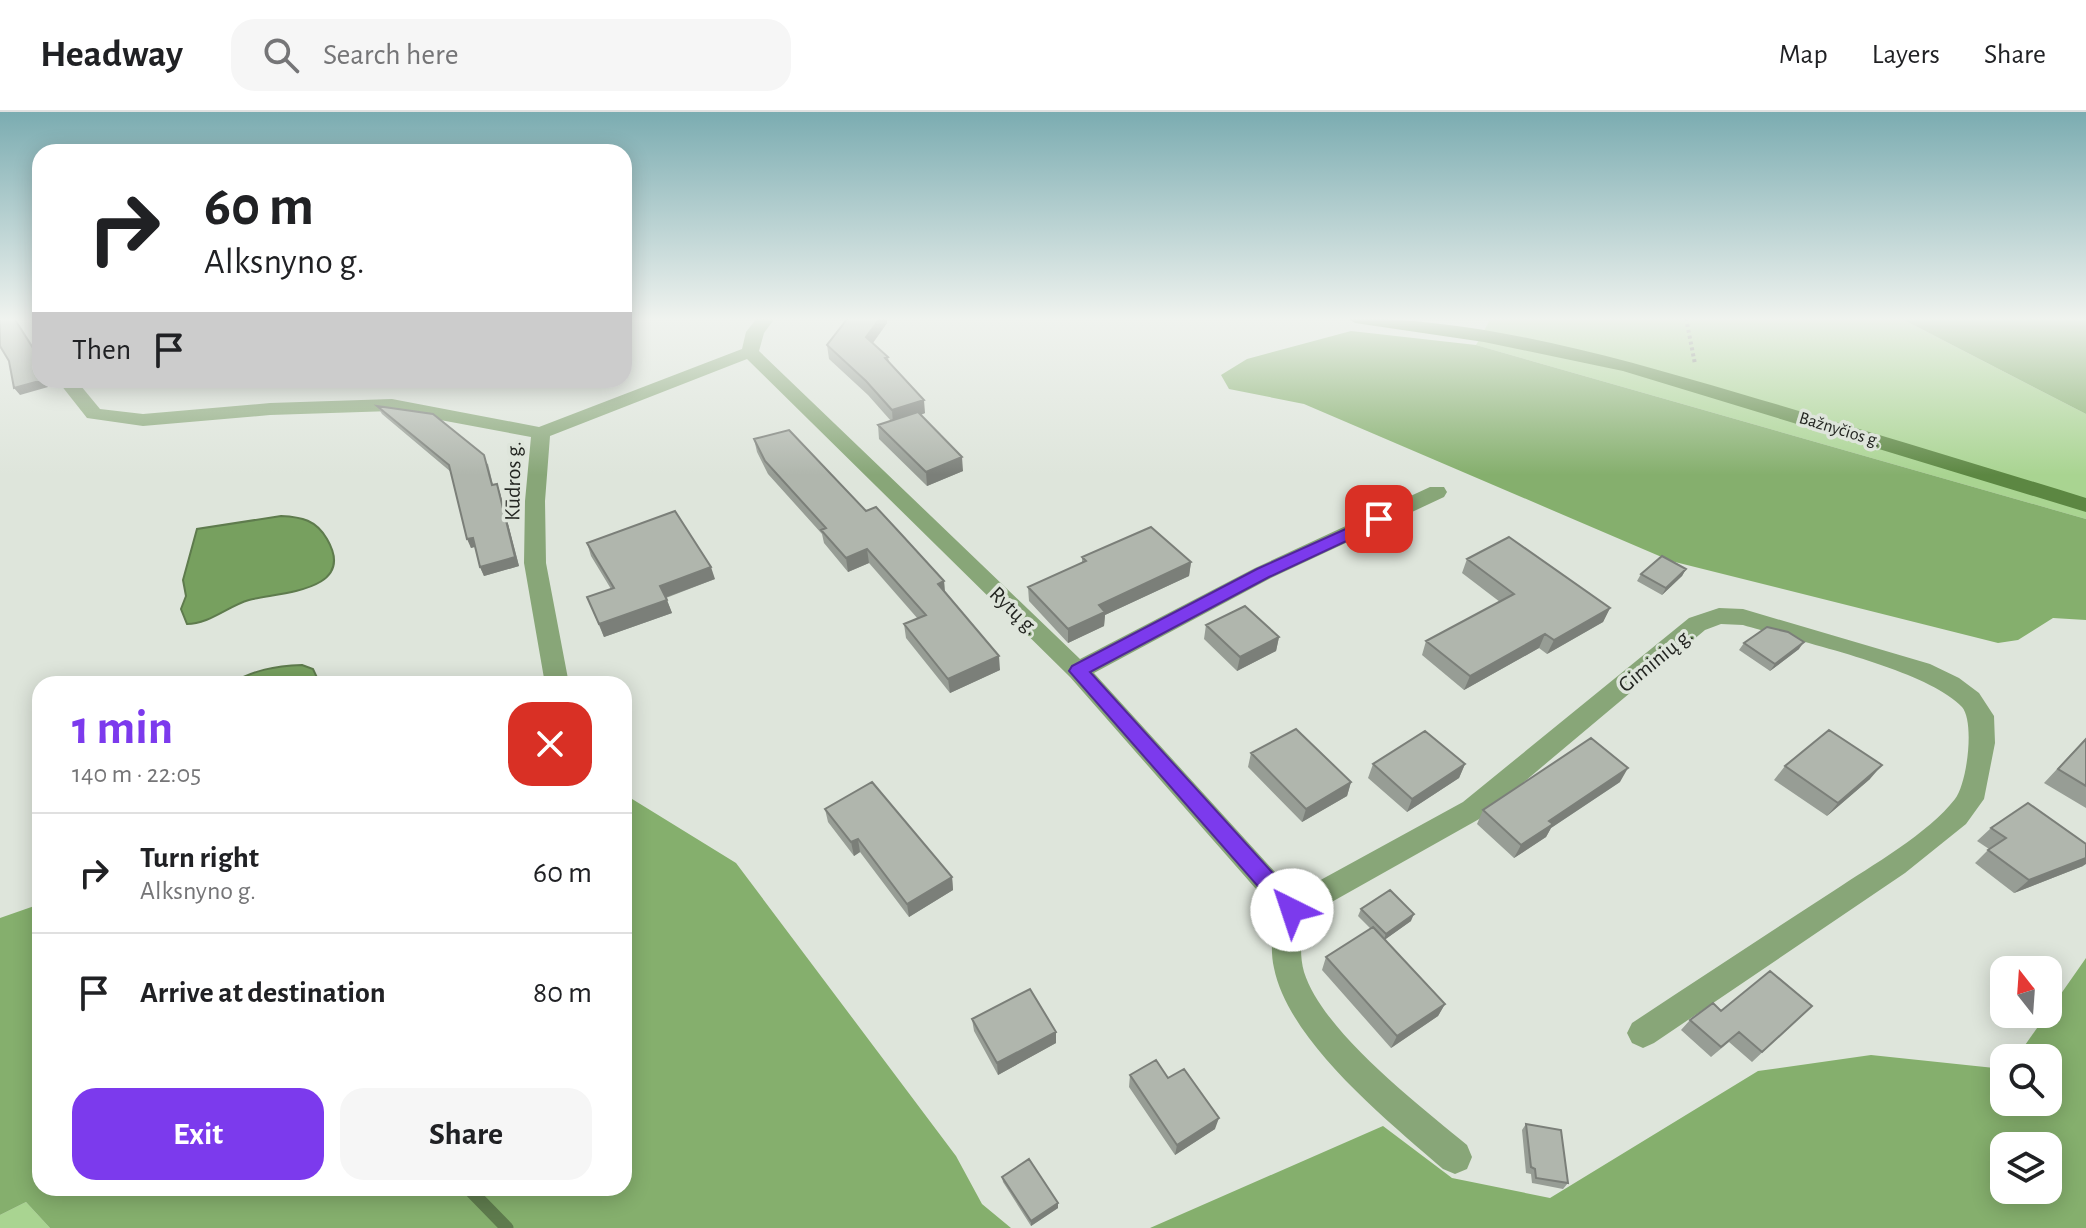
<!DOCTYPE html>
<html lang="en">
<head>
<meta charset="utf-8">
<style>
  body { margin:0; font-family:"Alegreya Sans",sans-serif; background:#f6f6f6; color:#202124; height:100vh; display:flex; flex-direction:column; font-size:30px; white-space:nowrap }
  * { box-sizing:border-box; margin:0 }
  p { font-size:26px; color:#757577 }
  .icon { flex:none; width:44px; height:44px; fill:none; stroke:currentColor; stroke-width:2; stroke-linecap:round; stroke-linejoin:round }
  .map { position:relative; flex:1; overflow:hidden }
  .side { position:absolute; left:32px; top:564px; width:600px; height:520px; display:flex; flex-direction:column; background:#fff; border-radius:24px; box-shadow:0 4px 20px #0003 }
  .side>* { flex:none }
  .guide { position:absolute; left:32px; top:32px; width:600px; height:244px; border-radius:24px; box-shadow:0 4px 20px #0003; background:#fff; color:#202124; overflow:hidden }
  .needle { width:52px; rotate:343deg }
  .tools { position:absolute; left:1990px; top:844px; display:grid; gap:16px }
  .tools a { display:grid; place-items:center; width:72px; height:72px; border-radius:16px; background:#fff; box-shadow:0 4px 20px #0003; font-size:40px }
  .pin { position:absolute; display:grid; place-items:center; width:68px; height:68px; color:#fff; margin:-34px; border-radius:16px; box-shadow:0 4px 12px #0006 }
  .me { position:absolute; width:88px; margin:-44px; rotate:319deg; stroke-linejoin:round; filter:drop-shadow(0 0 6px #0008) }
  .turn { display:flex; align-items:center; gap:28px; height:168px; padding:0 40px; font-size:36px }
  .turn .icon { width:104px; height:104px; stroke-width:2.5 }
  .turn b { display:block; font-size:56px; line-height:68px }
  .then { display:flex; align-items:center; height:76px; padding:0 40px; background:#0003; gap:16px; font-size:30px }
  .round { display:grid; place-items:center; flex:none; width:84px; height:84px; border-radius:24px; background:#f6f6f6 }
  .overview { display:flex; align-items:center; justify-content:space-between; height:136px; padding:0 40px }
  h1 { font-size:48px; font-weight:700; line-height:60px; color:#7c3aed }
  .button { display:flex; gap:16px; margin-top:auto; padding:16px 40px }
  .button a { flex:1; height:92px; border-radius:24px; background:#7c3aed; color:#fff; font-size:32px; font-weight:700; line-height:92px; text-align:center }
  .button a+a { background:#f6f6f6; color:#202124 }
  ul { padding:0; list-style:none }
  li { display:flex; align-items:center; gap:24px; height:120px; padding:0 40px; border-top:2px solid #e0e0e0 }
  li div { flex:1 }
  li b { display:block; font-size:30px }
  li em { font-style:normal }
  header { display:flex; align-items:center; gap:48px; box-sizing:border-box; height:112px; padding:0 40px; background:#fff; border-bottom:2px solid #e0e0e0 }
  header strong { font-size:38px }
  nav { display:flex; gap:44px; margin-inline-start:auto; font-size:28px }
  .search { width:560px; height:72px; background:#f6f6f6; display:flex; align-items:center; gap:20px; box-sizing:border-box; padding:0 28px; border-radius:24px; color:#757577; font-size:30px }
  .map>svg:first-child { display:block }
  .green { fill:#a9d491 }
  .forest { fill:#85af6d; fill-rule:evenodd }
  .water { fill:#77a05f; stroke:#5e7b4d; stroke-width:2 }
  .lines { fill:none; stroke-linecap:round; stroke-linejoin:round }
  .stream { stroke:#5e7b4d; stroke-width:13 }
  .path { stroke:#7e827b; stroke-width:4; stroke-dasharray:3 3; stroke-linecap:butt }
  .street { fill:#88a678; fill-rule:evenodd }
  .secondary { fill:#5c8742; fill-rule:evenodd }
  .wall { fill:#979d95 }
  .shaded-wall { fill:#7b7f79 }
  .building { fill:#b0b6ad; stroke:#7b7f79; stroke-width:2 }
  .route { fill:#7c3aed; stroke:#51269a; stroke-width:2 }
  .labels { text-anchor:middle; stroke-width:7; stroke-linejoin:round; paint-order:stroke }
  .far-street-label { font-size:18px; fill:#242622; stroke:#dee5db }
  .street-label { font-size:22px; fill:#242622; stroke:#dee5db }
</style>
</head>
<body>
<header>
<strong>Headway</strong>
<div class="search"><svg class="icon" aria-label="search" viewBox="0 0 24 24"><circle cx="10" cy="10" r="6"/><path d="M15 15l6 6"/></svg>Search here</div>
<nav><a>Map</a><a>Layers</a><a>Share</a></nav>
</header>
<div class="map">
<svg width="2086" height="1116" viewBox="0 0 2086 1116">
  <rect width="100%" height="100%" fill="#dee5db"/>
  <path class="green" d="M 1491,206 L 1900,206 L 2086,302 L 2086,407 L 1476,233 Z
    M 26,1090 L 50,1116 L 0,1116 L 0,1103 Z"/>
  <path class="forest" d="M 1900,206 L 2086,206 L 2086,302 Z
    M 1351,219 L 1476,233 L 2086,407 L 2086,508 L 2053,506 L 2018,528 L 1998,531 L 1671,449 L 1304,292 L 1229,277 L 1221,263 L 1247,247 Z
    M 624,682 L 736,751 L 956,1044 L 982,1092 L 1011,1116 L 50,1116 L 26,1090 L 0,1103 L 0,806 L 40,792 L 40,1076 L 624,1076 Z
    M 2086,846 L 2086,1116 L 1150,1116 L 1383,1014 L 1452,1066 L 1550,1086 L 1758,959 L 1871,943 L 2004,957 L 2004,990 L 2048,990 L 2048,946 L 2016,946 ZM 2048,1034 L 2048,1078 L 2004,1078 L 2004,1034 Z"/>
  <path class="water" d="M 281,404 C 302,405 316,408 327,427 C 358,480 279,480 249,488 C 228,494 209,512 187,512 L 181,497 L 186,484 L 183,468 L 197,417 Z
    M 302,553 L 313,557 L 320,572 L 230,572 C 253,558 275,554 302,553 Z"/>
  <g class="lines">
    <path class="stream" d="M 468,1076 L 507,1116"/>
    <path class="path" d="M 1686,206 L 1695,252"/>
    <path class="street" d="M 757,206 L 775,206 L 764,221 L 759,239 L 1080,547 L 1255,456 L 1430,375 L 1444,375 L 1447,380 L 1444,385 L 1271,466 L 1094,561 L 1295,782 L 1463,690 L 1689,506 L 1719,496 L 1743,497 L 1930,552 L 1959,566 L 1979,581 L 1994,604 L 1995,631 L 1984,687 L 1966,712 L 1905,761 L 1654,931 L 1643,936 L 1632,931 L 1627,921 L 1632,911 C 1700,866 1767,822 1835,778 C 1871,754 1929,721 1955,687 C 1967,672 1975,610 1962,595 C 1927,557 1796,529 1743,513 L 1721,512 L 1705,518 L 1481,706 L 1305,805 C 1301,823 1299,842 1304,860 C 1323,920 1419,993 1467,1033 L 1472,1045 L 1467,1057 L 1455,1062 L 1443,1057 C 1388,1009 1289,930 1274,856 C 1270,838 1272,819 1277,801 L 1070,565 L 747,247 L 550,324 L 545,389 L 546,451 L 569,572 L 545,572 L 524,451 L 525,389 L 531,325 L 392,299 L 270,303 L 143,314 L 87,306 L 57,268 L 76,268 L 100,297 L 143,302 L 270,291 L 392,287 L 539,315 L 742,237 L 746,220 Z"/>
    <path class="secondary" d="M 1347,206 C 1479,206 1612,244 1738,281 C 1854,315 1970,350 2086,386 L 2086,400 L 1623,259 L 1484,230 L 1355,211 Z"/>
  </g>
  <path class="wall" d="M 848,206 L 887,206 L 887,211 L 873,231 L 888,245 L 889,250 L 925,301 L 921,303 L 963,359 L 927,374 L 879,327 L 878,313 L 891,309 L 868,283 L 829,247 L 827,233 Z
    M 377,294 L 488,352 L 493,373 L 497,372 L 500,381 L 519,454 L 484,464 L 480,455 L 475,435 L 471,436 L 451,360 L 382,302 Z
    M 754,327 L 866,399 L 944,469 L 945,481 L 1000,558 L 950,581 L 906,526 L 904,512 L 918,507 L 869,451 L 848,460 L 824,431 L 822,422 L 768,362 L 757,340 Z
    M 587,431 L 715,467 L 666,486 L 672,501 L 604,525 L 587,485 L 611,477 L 591,444 Z
    M 1082,445 L 1191,450 L 1189,464 L 1105,503 L 1104,514 L 1068,531 L 1029,489 L 1028,475 L 1082,451 Z
    M 1467,447 L 1610,496 L 1603,510 L 1547,542 L 1539,536 L 1464,578 L 1422,543 L 1426,529 L 1500,490 L 1462,461 Z
    M 1686,457 L 1682,464 L 1662,483 L 1637,469 L 1641,462 Z
    M 1206,513 L 1279,525 L 1276,539 L 1237,559 L 1204,527 Z
    M 1744,531 L 1799,537 L 1770,559 L 1739,538 Z
    M 2086,626 L 2086,696 L 2044,671 Z
    M 1251,641 L 1351,670 L 1347,684 L 1302,710 L 1248,655 Z
    M 1373,652 L 1465,652 L 1459,666 L 1407,700 L 1368,666 Z
    M 1785,654 L 1870,667 L 1827,704 L 1774,668 Z
    M 1620,670 L 1551,716 L 1546,725 L 1514,746 L 1477,712 L 1483,698 Z
    M 825,697 L 952,765 L 953,778 L 909,805 L 860,740 L 854,744 L 828,710 Z
    M 1991,716 L 2083,754 L 2014,781 L 1975,751 L 1989,737 L 1977,729 Z
    M 1361,797 L 1411,809 L 1384,828 L 1445,892 L 1438,904 L 1391,936 L 1322,858 L 1326,845 L 1371,817 L 1358,804 Z
    M 1812,894 L 1752,950 L 1729,930 L 1711,945 L 1681,918 L 1690,908 L 1721,899 Z
    M 972,907 L 1056,920 L 1056,931 L 998,963 L 974,919 Z
    M 1130,963 L 1168,966 L 1215,1017 L 1175,1043 L 1129,975 Z
    M 1526,1012 L 1568,1071 L 1563,1077 L 1532,1071 L 1531,1062 L 1526,1061 L 1522,1018 Z
    M 1002,1065 L 1058,1091 L 1058,1096 L 1031,1114 L 1003,1070 Z"/>
  <path class="shaded-wall" d="M 880,206 L 887,206 L 887,211 L 867,239 L 866,225 Z
    M 43,268 L 47,268 L 48,275 L 20,283 L 14,276 Z
    M 924,288 L 925,301 L 893,312 L 892,298 Z
    M 962,345 L 963,359 L 927,374 L 926,360 Z
    M 497,372 L 500,381 L 519,454 L 484,464 L 480,455 Z
    M 473,426 L 477,434 L 471,436 L 467,427 Z
    M 867,437 L 869,451 L 848,460 L 846,446 Z
    M 1191,450 L 1189,464 L 1105,503 L 1104,514 L 1068,531 L 1068,517 L 1099,493 Z
    M 711,455 L 715,467 L 664,486 L 660,474 Z
    M 1686,457 L 1682,464 L 1662,483 L 1666,476 Z
    M 944,469 L 945,483 L 938,472 Z
    M 667,488 L 672,501 L 604,525 L 599,512 Z
    M 1610,496 L 1603,510 L 1547,542 L 1554,528 Z
    M 1545,522 L 1539,536 L 1464,578 L 1470,564 Z
    M 1279,525 L 1276,539 L 1237,559 L 1240,545 Z
    M 1804,530 L 1799,537 L 1770,559 L 1775,552 Z
    M 999,544 L 1000,558 L 950,581 L 948,567 Z
    M 1465,652 L 1459,666 L 1407,700 L 1412,687 Z
    M 1882,653 L 1870,667 L 1827,704 L 1838,691 Z
    M 1628,656 L 1620,670 L 1551,716 L 1546,725 L 1514,746 L 1521,733 L 1549,709 Z
    M 1351,670 L 1347,684 L 1302,710 L 1306,697 Z
    M 858,727 L 860,740 L 854,744 L 851,730 Z
    M 2086,746 L 2086,752 L 2083,754 L 2014,781 L 2029,768 Z
    M 952,765 L 953,778 L 909,805 L 907,792 Z
    M 1414,802 L 1411,809 L 1383,829 L 1386,822 Z
    M 1445,892 L 1438,904 L 1391,936 L 1397,924 Z
    M 1056,920 L 1056,931 L 998,963 L 997,951 Z
    M 1219,1006 L 1215,1017 L 1175,1043 L 1177,1033 Z
    M 1058,1091 L 1058,1096 L 1031,1114 L 1031,1109 Z"/>
  <path class="building" d="M 0,206 L 14,206 L 38,244 L 40,252 L 40,268 L 43,268 L 14,276 L 9,249 L 0,234 Z
    M 848,206 L 880,206 L 866,225 L 888,245 L 885,246 L 924,288 L 892,298 L 866,269 L 827,233 Z
    M 377,294 L 433,302 L 484,343 L 492,373 L 497,372 L 515,445 L 480,455 L 473,426 L 467,427 L 449,353 Z
    M 918,300 L 962,345 L 926,360 L 878,313 Z
    M 789,318 L 866,399 L 876,395 L 901,422 L 944,469 L 938,472 L 999,544 L 948,567 L 904,512 L 926,503 L 867,437 L 846,446 L 821,418 L 826,416 L 765,349 L 754,327 Z
    M 675,399 L 711,455 L 660,474 L 667,488 L 599,512 L 587,485 L 614,476 L 587,431 Z
    M 1151,415 L 1191,450 L 1099,493 L 1105,500 L 1068,517 L 1028,475 L 1086,449 L 1082,445 Z
    M 1509,425 L 1610,496 L 1554,528 L 1545,522 L 1470,564 L 1426,529 L 1514,482 L 1467,447 Z
    M 1662,444 L 1686,457 L 1666,476 L 1641,462 Z
    M 1245,494 L 1279,525 L 1240,545 L 1206,513 Z
    M 1767,515 L 1788,520 L 1804,530 L 1775,552 L 1744,531 Z
    M 1296,617 L 1351,670 L 1306,697 L 1251,641 Z
    M 1829,618 L 1882,653 L 1838,691 L 1785,654 Z
    M 1425,619 L 1465,652 L 1412,687 L 1373,652 Z
    M 1591,626 L 1628,656 L 1549,709 L 1553,712 L 1521,733 L 1483,698 Z
    M 2086,627 L 2086,674 L 2058,657 Z
    M 872,670 L 952,765 L 907,792 L 858,727 L 851,730 L 825,697 Z
    M 2028,691 L 2086,732 L 2086,746 L 2029,768 L 1988,738 L 2006,726 L 1991,716 Z
    M 1390,778 L 1414,802 L 1386,822 L 1361,797 Z
    M 1373,815 L 1445,892 L 1397,924 L 1326,845 Z
    M 1770,859 L 1812,894 L 1762,940 L 1739,920 L 1721,935 L 1690,908 L 1713,891 L 1721,899 Z
    M 1030,877 L 1056,920 L 997,951 L 972,907 Z
    M 1156,948 L 1168,966 L 1184,957 L 1219,1006 L 1177,1033 L 1130,963 Z
    M 1526,1012 L 1561,1018 L 1568,1071 L 1536,1066 L 1535,1057 L 1531,1055 Z
    M 1029,1047 L 1058,1091 L 1031,1109 L 1002,1065 Z"/>
  <linearGradient id="sky" x2="0" y2="1"><stop stop-color="#7bacb1"/><stop offset="0.57" stop-color="#f0f3ef"/><stop offset="1" stop-color="#f0f3ef" stop-opacity="0"/></linearGradient>
  <rect width="2086" height="363" fill="url(#sky)"/>
  <path class="route" d="M 1379,402 L 1387,407 L 1385,411 L 1269,465 L 1090,560 L 1300,791 L 1303,798 L 1300,805 L 1292,808 L 1285,805 L 1069,559 L 1072,554 L 1257,457 Z"/>
  <g class="labels">
    <g class="far-street-label">
      <text transform="translate(1840 317) rotate(17)" y="6">Bažnyčios g.</text>
    </g>
    <g class="street-label">
      <text transform="translate(512 369) rotate(-89)" y="8">Kūdros g.</text>
      <text transform="translate(1015 498) rotate(44)" y="8">Rytų g.</text>
      <text transform="translate(1655 547) rotate(-39)" y="8">Giminių g.</text>
    </g>
  </g>
</svg>
<div class="tools">
<a><svg class="needle" viewBox="-14 -14 28 28"><path d="M0-13l5 13h-10z" fill="#e53935"/><path d="M0 13l5-13h-10z" fill="#757577"/></svg></a>
<a><svg class="icon" aria-label="search" viewBox="0 0 24 24"><circle cx="10" cy="10" r="6"/><path d="M15 15l6 6"/></svg></a>
<a><svg class="icon" aria-label="layers" viewBox="0 0 24 24"><path d="M12 4l9 5-9 5-9-5zM3 14l9 5 9-5"/></svg></a>
</div>
<div class="pin" style="left:1379px;top:407px;background:#d93025"><svg class="icon" aria-label="arrive" viewBox="0 0 24 24"><path d="M6 21V4h12l-3 4 3 4H6"/></svg></div>
<svg class="me" style="left:1292px;top:798px" viewBox="-20 -20 40 40"><circle r="19" fill="#fff"/><path d="M0-13L10 11 0 6-10 11z" fill="#7c3aed"/></svg>
<div class="guide">
<div class="turn"><svg class="icon" aria-label="right" viewBox="0 0 24 24"><path d="M7 20v-9h11M14 6l5 5-5 5"/></svg><div><b>60 m</b>Alksnyno g.</div></div>
<div class="then">Then<svg class="icon" aria-label="arrive" viewBox="0 0 24 24"><path d="M6 21V4h12l-3 4 3 4H6"/></svg></div>
</div>
<section class="side">
<div class="overview"><div><h1>1 min</h1><p>140 m · 22:05</p></div><a class="round" style="background:#d93025;color:#fff"><svg class="icon" aria-label="close" viewBox="0 0 24 24"><path d="M6 6l12 12M18 6L6 18"/></svg></a></div>
<ul>
<li><svg class="icon" aria-label="right" viewBox="0 0 24 24"><path d="M7 20v-9h11M14 6l5 5-5 5"/></svg><div><b>Turn right</b><p>Alksnyno g.</p></div><em>60 m</em></li>
<li><svg class="icon" aria-label="arrive" viewBox="0 0 24 24"><path d="M6 21V4h12l-3 4 3 4H6"/></svg><div><b>Arrive at destination</b></div><em>80 m</em></li>
</ul>
<div class="button"><a>Exit</a><a>Share</a></div>
</section>
</div>
</body>
</html>
